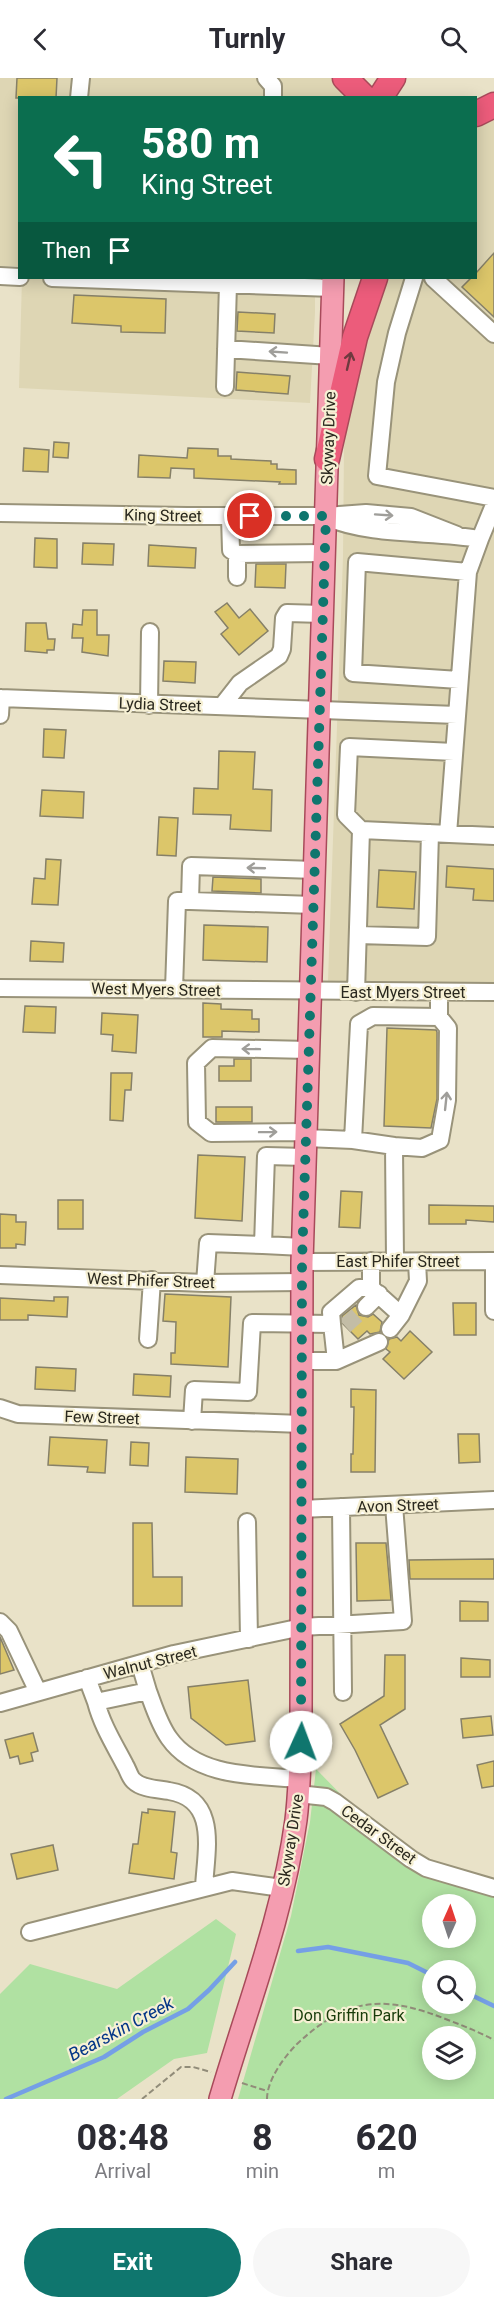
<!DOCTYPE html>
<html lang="en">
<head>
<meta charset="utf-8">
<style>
  body { margin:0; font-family:Roboto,sans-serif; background:#f7f7f7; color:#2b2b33; height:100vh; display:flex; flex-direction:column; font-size:22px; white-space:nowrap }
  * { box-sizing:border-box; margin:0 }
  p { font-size:20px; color:#7c7c81 }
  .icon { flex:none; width:33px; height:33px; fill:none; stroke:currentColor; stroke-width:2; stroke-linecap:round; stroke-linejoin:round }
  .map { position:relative; height:2021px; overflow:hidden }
  .side { display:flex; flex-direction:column; background:#fff; flex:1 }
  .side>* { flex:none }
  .banner { position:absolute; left:18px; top:18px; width:459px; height:183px; border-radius:0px; box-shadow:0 3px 15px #0003; background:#0b6e4f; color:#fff; overflow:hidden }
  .needle { width:39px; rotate:3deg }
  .tools { position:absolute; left:422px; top:1816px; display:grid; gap:12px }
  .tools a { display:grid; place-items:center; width:54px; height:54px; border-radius:50%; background:#fff; box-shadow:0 3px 15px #0003; font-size:30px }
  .pin { position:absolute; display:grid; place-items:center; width:51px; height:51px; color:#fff; margin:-26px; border:3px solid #fff; border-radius:50%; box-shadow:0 2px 6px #0007 }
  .me { position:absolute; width:66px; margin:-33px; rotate:2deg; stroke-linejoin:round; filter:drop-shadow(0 0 4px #0008) }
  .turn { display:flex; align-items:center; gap:21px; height:126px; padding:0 24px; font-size:27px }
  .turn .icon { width:78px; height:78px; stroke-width:2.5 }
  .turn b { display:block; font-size:42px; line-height:51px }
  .then { display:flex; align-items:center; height:57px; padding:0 24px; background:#0003; gap:12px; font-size:22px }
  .eta { display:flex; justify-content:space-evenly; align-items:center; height:102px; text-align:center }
  .eta b { font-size:36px; font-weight:700; line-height:42px }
  .action { display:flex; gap:12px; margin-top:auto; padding:12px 24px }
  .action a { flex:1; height:69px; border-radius:36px; background:#0f766e; color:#fff; font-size:24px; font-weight:700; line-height:69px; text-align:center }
  .action a+a { background:#f7f7f7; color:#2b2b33 }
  header { display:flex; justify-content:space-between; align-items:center; height:78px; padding:0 24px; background:#fff; font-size:27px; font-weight:700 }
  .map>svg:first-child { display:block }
  .built { fill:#ded6b4 }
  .green { fill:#b0e1a2; fill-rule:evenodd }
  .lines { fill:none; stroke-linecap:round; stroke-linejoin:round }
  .stream { stroke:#759fe6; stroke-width:4.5 }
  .building { fill:#dcc66a; stroke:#868068; stroke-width:1.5 }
  .minor-tunnel { stroke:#c3bda6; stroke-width:16; stroke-dasharray:16 8; stroke-linecap:butt }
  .minor-casing { stroke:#99937a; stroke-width:20 }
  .major-casing { stroke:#a84a5a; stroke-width:24 }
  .highway-casing { stroke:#a84a5a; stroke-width:27 }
  .path { stroke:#918c79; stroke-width:2; stroke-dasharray:6 3; stroke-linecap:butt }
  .minor { stroke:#fff; stroke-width:16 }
  .major { stroke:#f49db0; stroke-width:21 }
  .highway { stroke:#ec5c7b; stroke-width:24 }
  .oneway { stroke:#9f9e9a }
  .oneway2 { stroke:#6e3a3f }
  .route { stroke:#0f766e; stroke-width:10; stroke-dasharray:0 18 }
  .labels { text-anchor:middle; stroke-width:4.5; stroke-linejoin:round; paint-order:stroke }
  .street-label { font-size:16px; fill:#2a281e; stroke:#f6f0d4 }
  .park-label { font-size:16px; fill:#183c0a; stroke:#f6f0d4 }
  .water-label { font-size:18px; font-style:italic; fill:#043687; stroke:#f6f0d4 }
</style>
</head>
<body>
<header><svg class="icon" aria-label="back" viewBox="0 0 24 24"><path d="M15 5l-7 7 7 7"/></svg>Turnly<svg class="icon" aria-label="search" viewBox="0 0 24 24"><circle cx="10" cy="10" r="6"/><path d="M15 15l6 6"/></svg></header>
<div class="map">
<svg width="494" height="2021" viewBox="0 0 494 2021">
  <rect width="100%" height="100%" fill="#e9e2c8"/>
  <path class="built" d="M 0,0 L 332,0 L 338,7 L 343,19 L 20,20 L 19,188 L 0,188 Z
    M 494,35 L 494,906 L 328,903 L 343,479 L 344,369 L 349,315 L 383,200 L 476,200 L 476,43 Z
    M 22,200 L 315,200 L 315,235 L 310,325 L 19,310 Z"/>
  <path class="green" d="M 316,1691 L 409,1786 L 494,1813 L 494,2021 L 238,2021 L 291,1838 L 310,1744 ZM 432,1827 L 465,1827 L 465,1860 L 432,1860 ZM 432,1893 L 465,1893 L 465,1926 L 432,1926 ZM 432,1959 L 465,1959 L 465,1992 L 432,1992 Z
    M 216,1841 L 236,1856 L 207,1975 L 174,1981 L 117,2021 L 0,2021 L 0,1916 L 30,1886 L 117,1911 Z"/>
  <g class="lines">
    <path class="stream" d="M 298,1873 L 328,1869 L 408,1885 L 432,1897
      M 465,1914 L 494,1928
      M 6,2021 L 104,1979 L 143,1954 L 188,1931 L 209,1912 L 235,1884"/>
  </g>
  <path class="building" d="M 17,0 L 57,0 L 56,20 L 16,20 Z
    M 494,175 L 494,239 L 462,209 L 471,200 L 476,200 L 476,195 Z
    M 74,217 L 166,221 L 165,255 L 121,254 L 121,248 L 72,245 Z
    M 238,234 L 275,236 L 274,255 L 237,253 Z
    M 237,294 L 290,298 L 288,316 L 236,312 Z
    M 54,364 L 69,365 L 68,380 L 53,379 Z
    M 24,370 L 49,372 L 48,394 L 23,393 Z
    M 188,370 L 218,371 L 218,378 L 231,378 L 231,381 L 271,383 L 271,386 L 277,386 L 277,391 L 296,392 L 296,406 L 279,406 L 280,404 L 194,400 L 194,391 L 171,390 L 170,400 L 138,399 L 139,377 L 187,380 Z
    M 35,460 L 57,461 L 57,490 L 34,489 Z
    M 83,465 L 114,466 L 113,487 L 82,486 Z
    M 149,467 L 196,470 L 195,490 L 148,488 Z
    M 256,486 L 286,486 L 285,510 L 255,509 Z
    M 227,525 L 239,540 L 250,531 L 268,553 L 239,577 L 221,556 L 228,550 L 215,534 Z
    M 83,532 L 97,532 L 97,557 L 109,557 L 108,578 L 82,574 L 83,560 L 72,560 L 73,546 L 82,547 Z
    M 26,545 L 46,545 L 48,561 L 55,561 L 54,572 L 47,572 L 47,575 L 25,573 Z
    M 164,583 L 196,584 L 195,605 L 163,603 Z
    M 44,651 L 66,652 L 64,680 L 43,679 Z
    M 219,673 L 255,674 L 253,711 L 272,712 L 271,753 L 230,751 L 231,737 L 193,736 L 194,710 L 218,711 Z
    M 42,712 L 84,714 L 83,740 L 40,738 Z
    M 159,739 L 178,740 L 176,778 L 157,777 Z
    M 46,781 L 61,782 L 58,827 L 32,826 L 34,800 L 45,801 Z
    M 447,788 L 494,791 L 494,823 L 473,822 L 474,811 L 446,809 Z
    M 379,792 L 416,794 L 414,831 L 377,829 Z
    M 213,799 L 261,801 L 261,815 L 212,813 Z
    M 204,847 L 268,849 L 267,884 L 203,882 Z
    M 31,863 L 64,865 L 63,884 L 30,883 Z
    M 203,925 L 221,926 L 221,931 L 252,932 L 252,941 L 259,941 L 259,954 L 222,953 L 222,959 L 203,959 Z
    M 25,928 L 56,929 L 55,955 L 23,954 Z
    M 102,935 L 138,937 L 136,975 L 112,973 L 113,957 L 101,956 Z
    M 387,950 L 436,952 L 437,954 L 437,1021 L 431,1050 L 384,1048 Z
    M 234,981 L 251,981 L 251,1003 L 219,1003 L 219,988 L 234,988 Z
    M 111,995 L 132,995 L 131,1012 L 125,1012 L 123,1043 L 110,1042 Z
    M 216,1029 L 252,1029 L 252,1044 L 216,1044 Z
    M 198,1077 L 245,1079 L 242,1143 L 195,1140 Z
    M 341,1113 L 362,1114 L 360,1150 L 339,1149 Z
    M 58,1122 L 83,1122 L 83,1151 L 58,1151 Z
    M 429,1127 L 494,1128 L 494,1144 L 466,1142 L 466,1146 L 429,1146 Z
    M 0,1136 L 16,1137 L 16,1144 L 26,1144 L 25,1167 L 16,1166 L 16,1170 L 0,1170 Z
    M 165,1216 L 231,1219 L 228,1289 L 171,1286 L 171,1275 L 175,1275 L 176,1244 L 163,1243 Z
    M 54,1219 L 68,1219 L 67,1239 L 28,1237 L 28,1242 L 0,1242 L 0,1220 L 54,1223 Z
    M 453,1225 L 476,1225 L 476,1257 L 454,1257 Z
    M 356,1227 L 359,1237 L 368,1239 L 373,1236 L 382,1244 L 380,1254 L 370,1256 L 367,1253 L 358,1261 L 343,1246 L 342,1238 Z
    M 410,1253 L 432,1274 L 404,1301 L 383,1281 L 390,1274 L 386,1271 L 389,1261 L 397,1259 L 401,1263 Z
    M 36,1289 L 76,1291 L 75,1313 L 35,1311 Z
    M 134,1296 L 171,1298 L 170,1319 L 133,1317 Z
    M 351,1311 L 376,1312 L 375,1394 L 351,1394 L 351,1376 L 353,1376 L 354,1329 L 351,1329 Z
    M 458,1356 L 479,1356 L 480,1384 L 459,1385 Z
    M 50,1359 L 107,1362 L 105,1395 L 87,1394 L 88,1389 L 48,1387 Z
    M 131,1364 L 149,1365 L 148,1388 L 130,1387 Z
    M 186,1379 L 238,1381 L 237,1416 L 185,1414 Z
    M 133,1445 L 152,1445 L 153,1499 L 182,1499 L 182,1528 L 133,1528 Z
    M 356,1465 L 386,1465 L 391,1522 L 357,1523 Z
    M 494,1481 L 494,1501 L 410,1501 L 409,1482 Z
    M 460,1523 L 488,1524 L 488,1543 L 460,1543 Z
    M 0,1559 L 14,1592 L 0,1596 Z
    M 385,1577 L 405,1577 L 405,1631 L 380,1647 L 408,1706 L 378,1720 L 355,1672 L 340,1646 L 384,1618 Z
    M 461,1580 L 490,1582 L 490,1599 L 461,1599 Z
    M 248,1602 L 255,1663 L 226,1667 L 191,1640 L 188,1609 Z
    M 491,1638 L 493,1657 L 463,1660 L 461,1641 Z
    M 33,1655 L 38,1673 L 31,1675 L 33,1683 L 20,1686 L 18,1678 L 10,1680 L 5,1662 Z
    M 494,1683 L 494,1708 L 482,1710 L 477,1687 Z
    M 148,1731 L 175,1734 L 171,1774 L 177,1775 L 174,1801 L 129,1795 L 133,1766 L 138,1766 L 142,1734 L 148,1735 Z
    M 53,1767 L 58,1792 L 17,1801 L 11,1776 Z"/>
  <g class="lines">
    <path class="minor-tunnel" d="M 345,1248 L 366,1229"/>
    <defs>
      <path id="minor" d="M 266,0 L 273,8 L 273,20
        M 79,20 L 81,0
        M 0,198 L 20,199
        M 52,200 L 333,210
        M 414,200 L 397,255 L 386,304 L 377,398 L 494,420
        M 433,200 L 494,256
        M 226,271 L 331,278
        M 225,309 L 228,206
        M 0,435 L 187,438 L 326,438 L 366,435 L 411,439 L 457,457
        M 230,438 L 231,472 L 237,476 L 324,475
        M 329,440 C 370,458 434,453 480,461 L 468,494 L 448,756
        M 480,461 L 494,427
        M 237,476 L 237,499
        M 459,602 L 353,595 L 357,484 L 468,494
        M 0,620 L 457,637
        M 149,627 L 150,554
        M 222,628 L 240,605 L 279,578 L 282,571 L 284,540 L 287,535 L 323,536
        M 0,637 L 1,620
        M 361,752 L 346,737 L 349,669 L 454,674
        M 314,827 L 190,823 L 191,788 L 315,792
        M 358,857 L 427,859 L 430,755
        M 0,910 L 494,914
        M 174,911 L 177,823 L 190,823
        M 356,914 L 361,752 L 494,758
        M 307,1054 L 211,1055 L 197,1044 L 196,985 L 212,970 L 309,972
        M 306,1060 L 353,1062 L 359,946 L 373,938 L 439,939 L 439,914
        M 353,1062 L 394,1068 L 395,1183
        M 394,1068 L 422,1070 L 440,1062 L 447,1022 L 448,950 L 439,939
        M 303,1169 L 263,1167 L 266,1078 L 306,1079
        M 371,1183 L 371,1210 L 401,1237 L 418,1203 L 417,1184
        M 494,1183 L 494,1233
        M 302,1184 L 494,1183
        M 0,1197 L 205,1205 L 302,1204
        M 205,1205 L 208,1165 L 263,1167
        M 366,1229 L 379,1216
        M 332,1246 L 331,1234 L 359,1210 L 371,1210
        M 390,1251 L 401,1237
        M 148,1261 L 152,1202
        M 336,1283 L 379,1264
        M 0,1330 L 18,1336 L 302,1346
        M 192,1343 L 194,1312 L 248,1314 L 252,1245 L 332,1246 L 336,1283 L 302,1283
        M 341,1429 L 343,1614
        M 301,1431 L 494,1422
        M 247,1444 L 249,1561
        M 0,1544 L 9,1553 L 38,1614
        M 87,1600 L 96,1624 L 148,1613 L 140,1586
        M 148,1613 C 154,1629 159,1646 169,1660 C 197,1700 256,1697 299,1701
        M 96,1624 C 102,1647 114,1666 125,1687 C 128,1692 130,1700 134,1703 C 142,1711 159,1711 169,1713 C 219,1721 206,1772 204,1809
        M 0,1625 L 174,1576 L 302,1549 L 403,1543 L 394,1427
        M 298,1716 L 326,1719 L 335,1724 L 411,1781 L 426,1790 L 494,1810
        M 30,1854 L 232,1803 L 282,1810"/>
      <path id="major" d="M 220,2021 C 247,1929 283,1838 296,1742 C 300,1710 300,1678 301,1646 L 302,1184 L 333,200"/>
      <path id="highway" d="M 345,0 L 365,20
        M 380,20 L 393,0
        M 476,36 L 494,27
        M 327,381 L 355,259 L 375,200"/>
    </defs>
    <use href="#minor" class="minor-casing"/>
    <use href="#major" class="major-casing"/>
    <use href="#highway" class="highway-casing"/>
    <path class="path" d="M 242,2005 L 267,2013
      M 142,2021 L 181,1989 L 193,1989 L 211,1994
      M 267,2021 C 267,2002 284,1979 297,1966 C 348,1918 386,1917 448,1942 C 464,1948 479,1954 494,1962"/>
    <use href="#minor" class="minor"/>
    <use href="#major" class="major"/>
    <use href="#highway" class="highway"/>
  </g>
  <defs><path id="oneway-shaft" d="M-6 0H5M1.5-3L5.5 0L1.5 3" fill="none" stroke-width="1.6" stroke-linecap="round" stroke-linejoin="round" transform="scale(1.5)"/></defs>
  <g class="oneway">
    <use href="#oneway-shaft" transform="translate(278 274) rotate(-176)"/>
    <use href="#oneway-shaft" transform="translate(384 437) rotate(4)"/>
    <use href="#oneway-shaft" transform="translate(256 790) rotate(-178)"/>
    <use href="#oneway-shaft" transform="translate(251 971) rotate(-179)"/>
    <use href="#oneway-shaft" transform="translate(446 1023) rotate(-84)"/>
    <use href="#oneway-shaft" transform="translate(268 1054) rotate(-1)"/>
  </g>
  <use class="oneway2" href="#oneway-shaft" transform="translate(349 283) rotate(-77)"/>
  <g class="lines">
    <path class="route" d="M 250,438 L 326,438 L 302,1184 L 301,1664"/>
  </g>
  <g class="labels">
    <g class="street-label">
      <text transform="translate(328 360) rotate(-88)" y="6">Skyway Drive</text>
      <text transform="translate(163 437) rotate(1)" y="6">King Street</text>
      <text transform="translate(160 626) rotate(2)" y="6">Lydia Street</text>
      <text transform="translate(156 911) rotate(1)" y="6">West Myers Street</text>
      <text x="403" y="920">East Myers Street</text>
      <text x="398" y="1189">East Phifer Street</text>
      <text transform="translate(151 1202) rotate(2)" y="6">West Phifer Street</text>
      <text transform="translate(102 1339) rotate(2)" y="6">Few Street</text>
      <text transform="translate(398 1427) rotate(-2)" y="6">Avon Street</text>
      <text transform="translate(150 1584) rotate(-14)" y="6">Walnut Street</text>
      <text transform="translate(379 1756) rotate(36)" y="6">Cedar Street</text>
      <text transform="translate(290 1762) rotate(-81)" y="6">Skyway Drive</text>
    </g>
    <g class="park-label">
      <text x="349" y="1943">Don Griffin Park</text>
    </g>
    <g class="water-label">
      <text transform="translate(121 1951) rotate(-28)" y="6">Bearskin Creek</text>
    </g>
  </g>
</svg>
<div class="tools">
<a><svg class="needle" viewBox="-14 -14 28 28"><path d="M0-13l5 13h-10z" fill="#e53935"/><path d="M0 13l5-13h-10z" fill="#7c7c81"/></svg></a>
<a><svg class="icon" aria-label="search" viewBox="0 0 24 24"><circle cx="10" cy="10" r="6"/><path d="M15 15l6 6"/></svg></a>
<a><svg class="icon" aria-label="layers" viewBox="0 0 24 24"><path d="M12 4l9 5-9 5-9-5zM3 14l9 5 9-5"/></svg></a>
</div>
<div class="pin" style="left:250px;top:438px;background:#d93025"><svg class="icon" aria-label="arrive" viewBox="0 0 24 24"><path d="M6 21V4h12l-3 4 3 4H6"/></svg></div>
<svg class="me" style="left:301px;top:1664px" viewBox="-20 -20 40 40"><circle r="19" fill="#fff"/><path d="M0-13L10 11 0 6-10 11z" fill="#0f766e"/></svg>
<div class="banner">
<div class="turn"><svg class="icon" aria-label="left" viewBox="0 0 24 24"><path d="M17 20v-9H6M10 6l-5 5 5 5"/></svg><div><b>580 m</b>King Street</div></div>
<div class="then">Then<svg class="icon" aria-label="arrive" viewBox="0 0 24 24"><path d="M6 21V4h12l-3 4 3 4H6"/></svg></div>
</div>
</div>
<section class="side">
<div class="eta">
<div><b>08:48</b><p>Arrival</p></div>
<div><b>8</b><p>min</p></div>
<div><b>620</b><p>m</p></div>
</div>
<div class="action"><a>Exit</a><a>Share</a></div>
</section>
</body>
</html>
